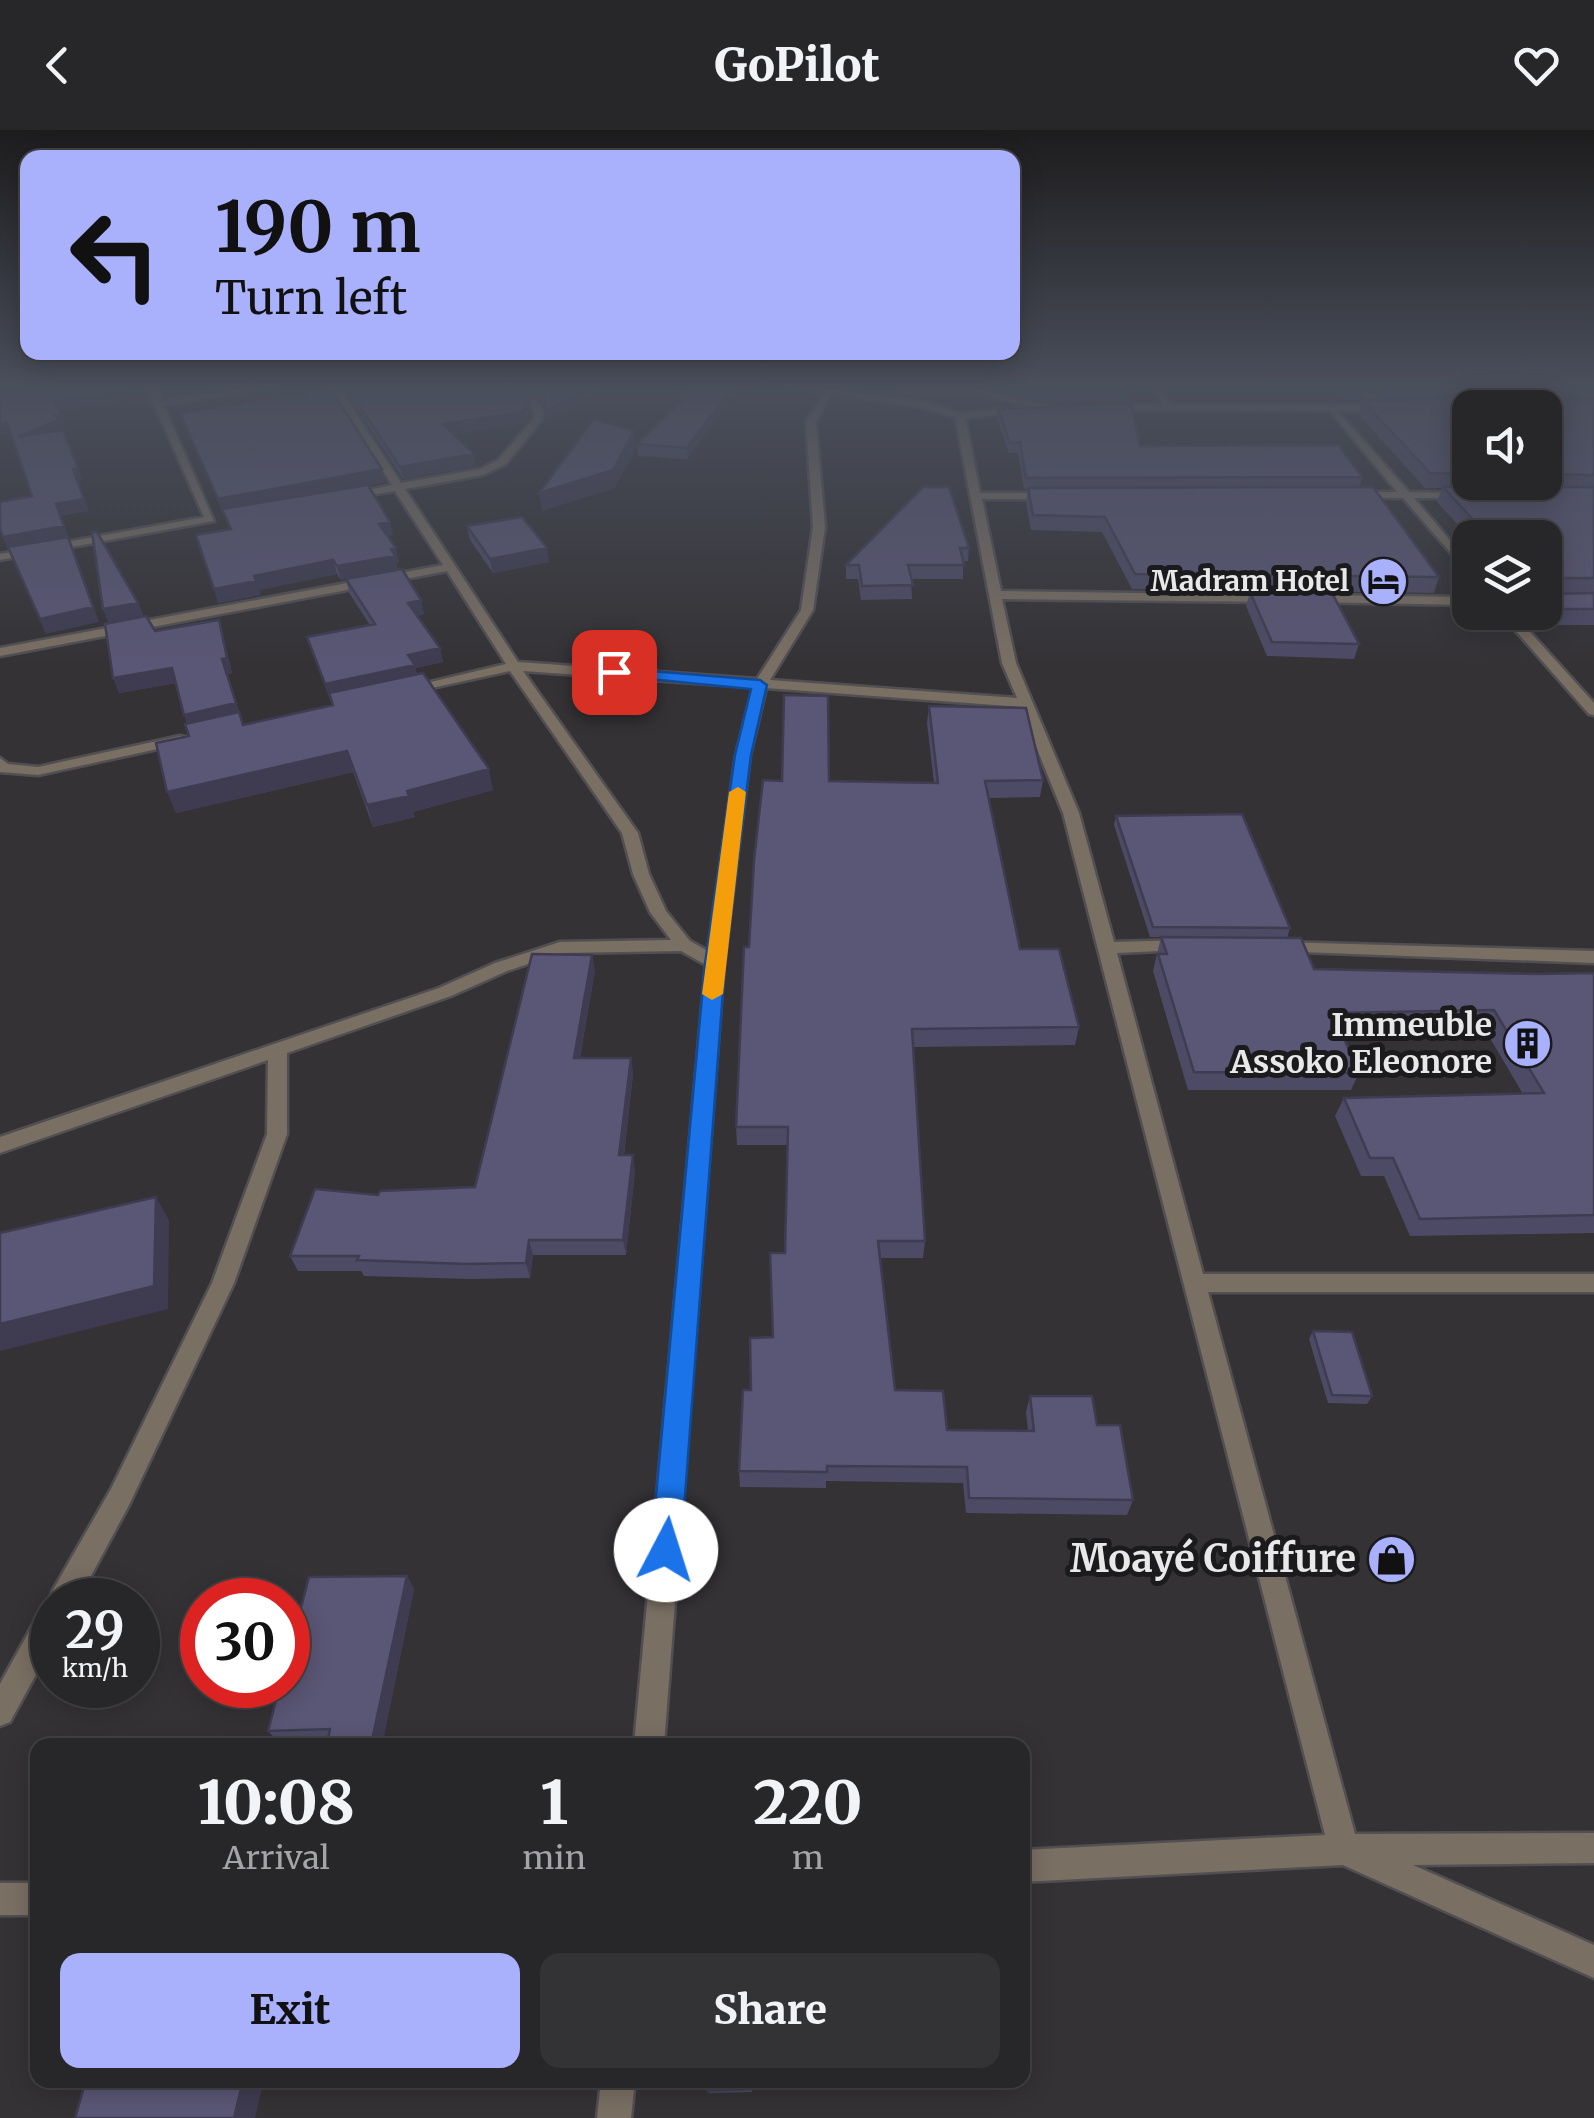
<!DOCTYPE html>
<html lang="en">
<head>
<meta charset="utf-8">
<style>
  body { margin:0; font-family:Merriweather,serif; background:#333234; color:#f1f3f6; height:100vh; display:flex; flex-direction:column; font-size:38px; white-space:nowrap }
  * { box-sizing:border-box; margin:0 }
  p { font-size:32px; color:#a4a5a8 }
  .icon { flex:none; width:55px; height:55px; fill:none; stroke:currentColor; stroke-width:2; stroke-linecap:round; stroke-linejoin:round }
  .map { position:relative; flex:1; overflow:hidden }
  .details { position:absolute; left:30px; top:1608px; width:1000px; height:350px; display:flex; flex-direction:column; background:#272628; border-radius:20px; box-shadow:0 5px 25px #0003,0 0 0 2px #434345 }
  .details>* { flex:none }
  .guide { position:absolute; left:20px; top:20px; width:1000px; height:210px; border-radius:20px; box-shadow:0 5px 25px #0003,0 0 0 2px #434345; background:#a9b0fc; color:#111; overflow:hidden }
  .fabs { position:absolute; left:1452px; top:260px; display:grid; gap:20px }
  .fabs a { display:grid; place-items:center; width:110px; height:110px; border-radius:20px; background:#272628; box-shadow:0 5px 25px #0003,0 0 0 2px #434345; font-size:50px }
  .speed { position:absolute; left:30px; top:1448px; display:flex; gap:20px; font-size:50px; font-weight:700; text-align:center }
  .speed>* { display:grid; place-content:center; width:130px; height:130px; border-radius:50%; background:#272628; box-shadow:0 5px 25px #0003,0 0 0 2px #434345; line-height:1 }
  .speed small { font-size:25px; font-weight:400 }
  .speed .limit { border:15px solid #d22; background:#fff; color:#111 }
  .pin { position:absolute; display:grid; place-items:center; width:85px; height:85px; color:#fff; margin:-42px; border-radius:20px; box-shadow:0 5px 15px #0006 }
  .me { position:absolute; width:110px; margin:-55px; rotate:5deg; stroke-linejoin:round; filter:drop-shadow(0 0 8px #0008) }
  .turn { display:flex; align-items:center; gap:35px; height:210px; padding:0 30px; font-size:45px }
  .turn .icon { width:130px; height:130px; stroke-width:2.5 }
  .turn b { display:block; font-size:70px; line-height:85px }
  .eta { display:flex; justify-content:space-evenly; align-items:center; height:170px; text-align:center }
  .eta b { font-size:60px; font-weight:800; line-height:70px }
  .primary-button { display:flex; gap:20px; margin-top:auto; padding:20px 30px }
  .primary-button a { flex:1; height:115px; border-radius:20px; background:#a9b0fc; color:#111; font-size:40px; font-weight:800; line-height:115px; text-align:center }
  .primary-button a+a { background:#333234; color:#f1f3f6 }
  header { display:flex; justify-content:space-between; align-items:center; height:130px; padding:0 30px; background:#272628; font-size:45px; font-weight:800 }
  .map>svg:first-child { display:block }
  .lines { fill:none; stroke-linecap:round; stroke-linejoin:round }
  .minor-casing { stroke:#514f52; stroke-width:5 }
  .tertiary-casing { stroke:#514f52; stroke-width:5 }
  .minor { fill:#7a6f63; fill-rule:evenodd }
  .tertiary { fill:#7a6f63; fill-rule:evenodd }
  .wall { fill:#4d4a65; fill-rule:evenodd }
  .shaded-wall { fill:#3f3c52 }
  .building { fill:#5a5675; stroke:#3f3c52; stroke-width:2.5 }
  .route { fill:#1a73e8; stroke:#114b97; stroke-width:2.5 }
  .slow { fill:#f59e0b }
  .labels { text-anchor:middle; stroke-width:10; stroke-linejoin:round; paint-order:stroke }
  .far-poi-label { font-size:28px; font-weight:bold; fill:#e9e8e9; stroke:#1b1a1c; text-anchor:end }
  .poi-label { font-size:32px; font-weight:bold; fill:#e9e8e9; stroke:#1b1a1c; text-anchor:end }
  .near-poi-label { font-size:38px; font-weight:bold; fill:#e9e8e9; stroke:#1b1a1c; text-anchor:end }
</style>
</head>
<body>
<header><svg class="icon" aria-label="back" viewBox="0 0 24 24"><path d="M15 5l-7 7 7 7"/></svg>GoPilot<svg class="icon" aria-label="heart" viewBox="0 0 24 24"><path d="M12 20l-8-8c-3-5 5-10 8-4 3-6 11-1 8 4z"/></svg></header>
<div class="map">
<svg width="1594" height="1988" viewBox="0 0 1594 1988">
  <rect width="100%" height="100%" fill="#343235"/>
  <g class="lines">
    <defs>
      <path id="minor" d="M 254,256 L 279,256 L 161,276 L 156,273 Z
        M 329,256 L 338,256 L 401,353 L 480,339 L 498,330 L 534,288 L 534,280 L 507,256 L 517,256 L 544,279 L 542,290 L 506,334 L 483,345 L 405,359 L 518,532 L 757,549 L 801,480 L 813,397 L 806,292 L 828,259 L 832,262 L 816,292 L 825,397 L 813,480 L 770,550 L 1017,568 L 1002,533 L 955,286 L 960,283 L 965,286 L 980,363 L 1052,363 L 1057,366 L 1052,369 L 982,369 L 1001,461 L 1277,465 L 1277,471 L 1273,472 L 1002,469 L 1016,533 L 1079,683 L 1114,812 L 1182,810 L 1191,815 L 1182,820 L 1117,823 L 1203,1144 L 1594,1144 L 1594,1162 L 1208,1162 L 1355,1704 L 1594,1703 L 1594,1733 L 1413,1735 L 1594,1815 L 1594,1848 L 1343,1735 L 1022,1752 L 1022,1720 L 1325,1705 L 1063,683 L 1020,577 L 766,558 L 750,625 L 724,833 L 664,1615 L 634,1615 L 706,835 L 681,821 L 561,823 L 507,841 L 451,866 L 287,923 L 287,1004 L 234,1153 L 129,1375 L 78,1470 L 52,1470 L 52,1515 L 10,1592 L 0,1596 L 0,1554 L 42,1478 L 51,1475 L 49,1470 L 53,1460 L 111,1359 L 212,1153 L 267,1004 L 268,930 L 0,1023 L 0,1007 L 439,858 L 495,833 L 560,812 L 671,810 L 650,782 L 633,744 L 622,703 L 510,541 L 404,564 L 397,560 L 506,534 L 447,441 L 0,526 L 0,518 L 443,435 L 395,361 L 346,369 L 341,366 L 392,355 ZM 523,541 L 753,557 L 736,625 L 708,821 L 690,811 L 666,781 L 649,744 L 638,703 Z
        M 1151,256 L 1160,256 L 1173,280 L 1167,280 Z
        M 1354,256 L 1364,256 L 1384,276 L 1384,280 L 1378,280 Z
        M 1332,275 L 1409,362 L 1471,363 L 1472,365 L 1467,368 L 1414,368 L 1470,434 L 1470,445 L 1403,368 L 1347,367 L 1346,365 L 1351,362 L 1397,362 L 1329,280 Z
        M 1312,465 L 1470,467 L 1470,475 L 1308,472 L 1308,466 Z
        M 1499,482 L 1512,482 L 1594,573 L 1594,585 L 1589,584 Z
        M 180,606 L 185,607 L 185,613 L 38,645 L 0,642 L 0,628 L 8,634 L 38,637 Z
        M 1281,812 L 1594,821 L 1594,833 L 1275,821 L 1272,817 Z
        M 0,1753 L 38,1753 L 38,1785 L 0,1785 Z
        M 601,1950 L 635,1950 L 631,1988 L 597,1988 Z"/>
      <path id="tertiary" d="M 146,256 L 155,256 L 214,391 L 0,430 L 0,424 L 204,387 Z
        M 782,256 L 809,256 L 924,272 L 960,283 L 1026,277 L 1031,280 L 960,289 L 923,278 Z
        M 899,258 L 980,258 L 1053,278 L 1048,281 L 980,264 L 902,263 Z
        M 1104,275 L 1385,275 L 1390,278 L 1385,281 L 1101,280 Z"/>
    </defs>
    <use href="#minor" class="minor-casing"/>
    <use href="#tertiary" class="tertiary-casing"/>
    <use href="#minor" class="minor"/>
    <use href="#tertiary" class="tertiary"/>
  </g>
  <path class="wall" d="M 523,256 L 605,256 L 551,290 L 546,291 L 544,274 Z
    M 696,256 L 741,256 L 687,329 L 638,326 L 637,314 Z
    M 988,256 L 1128,256 L 1128,260 L 1126,271 L 1039,272 Z
    M 1329,256 L 1364,256 L 1366,259 L 1363,270 L 1383,270 L 1370,256 L 1594,258 L 1594,495 L 1549,495 L 1538,482 L 1545,482 L 1545,408 L 1470,408 L 1437,372 L 1442,358 L 1425,358 L 1358,284 L 1362,270 L 1343,270 ZM 1470,278 L 1545,278 L 1545,352 L 1470,352 Z
    M 349,260 L 529,270 L 530,282 L 524,294 L 454,304 L 474,324 L 476,336 L 403,349 L 352,271 Z
    M 998,279 L 1140,316 L 1362,347 L 1359,358 L 1439,447 L 1434,463 L 1132,459 L 1102,402 L 1031,400 L 1026,373 L 1028,359 L 1024,359 L 1018,323 L 1009,323 L 997,289 Z
    M 180,283 L 382,339 L 385,352 L 369,355 L 393,405 L 387,406 L 399,432 L 396,433 L 398,440 L 421,470 L 424,484 L 417,486 L 440,518 L 443,532 L 415,538 L 417,544 L 493,660 L 413,682 L 415,687 L 373,697 L 353,642 L 176,683 L 189,606 L 187,594 L 176,553 L 119,563 L 109,493 L 138,473 L 144,487 L 155,501 L 219,490 L 232,543 L 227,544 L 243,595 L 332,575 L 307,507 L 370,495 L 349,463 L 346,449 L 341,450 L 337,444 L 259,460 L 260,465 L 218,473 L 230,399 Z
    M 923,357 L 969,418 L 968,431 L 963,431 L 963,449 L 911,449 L 912,469 L 861,470 L 858,449 L 846,449 L 846,435 Z
    M 467,396 L 549,432 L 493,443 L 470,410 Z
    M 1250,462 L 1359,514 L 1354,529 L 1267,526 L 1246,476 Z
    M 929,576 L 1043,650 L 1040,667 L 989,668 L 1020,819 L 1079,897 L 1075,915 L 913,917 L 925,1111 L 923,1128 L 880,1128 L 895,1260 L 947,1300 L 1028,1301 L 1026,1282 L 1030,1266 L 1097,1295 L 1133,1370 L 1127,1385 L 966,1383 L 963,1353 L 826,1351 L 826,1358 L 740,1357 L 739,1341 L 751,1260 L 773,1207 L 785,1123 L 787,1015 L 737,1015 L 736,997 L 749,817 L 829,651 L 934,653 L 927,593 Z
    M 1116,686 L 1290,798 L 1287,808 L 1314,839 L 1538,844 L 1594,843 L 1594,1103 L 1410,1106 L 1384,1046 L 1361,1046 L 1335,986 L 1344,968 L 1523,964 L 1484,898 L 1341,901 L 1359,943 L 1351,960 L 1188,960 L 1153,841 L 1161,807 L 1150,807 L 1114,695 Z
    M 595,840 L 580,928 L 631,928 L 633,944 L 624,1025 L 635,1041 L 626,1125 L 533,1125 L 530,1148 L 471,1149 L 364,1146 L 361,1141 L 298,1141 L 290,1126 L 378,1065 L 475,1057 Z
    M 1313,1201 L 1372,1266 L 1367,1274 L 1328,1273 L 1309,1209 Z
    M 407,1446 L 414,1459 L 382,1615 L 327,1615 L 328,1611 L 278,1612 L 268,1601 Z
    M 752,1950 L 752,1962 L 709,1963 L 708,1961 Z"/>
  <path class="shaded-wall" d="M 121,256 L 124,256 L 125,271 L 59,281 L 55,271 Z
    M 586,256 L 605,256 L 551,290 L 546,291 L 544,279 Z
    M 733,256 L 741,256 L 687,329 L 687,318 Z
    M 529,270 L 530,282 L 524,294 L 445,305 L 443,294 Z
    M 61,284 L 65,295 L 60,295 L 62,300 L 18,307 L 56,285 Z
    M 7,292 L 12,303 L 0,305 L 0,294 Z
    M 634,301 L 636,318 L 615,358 L 542,381 L 539,363 Z
    M 474,324 L 476,336 L 403,349 L 400,337 Z
    M 78,338 L 83,350 L 77,351 L 89,381 L 61,386 L 99,492 L 46,504 L 3,407 L 56,374 L 73,339 Z
    M 382,339 L 385,352 L 222,382 L 218,369 Z
    M 390,392 L 393,405 L 382,407 L 379,394 Z
    M 396,418 L 399,432 L 396,433 L 398,440 L 341,450 L 337,436 Z
    M 547,418 L 549,432 L 493,443 L 490,429 Z
    M 333,430 L 337,444 L 259,460 L 260,465 L 218,473 L 214,459 L 254,446 Z
    M 421,470 L 424,484 L 411,487 L 408,473 Z
    M 138,473 L 144,487 L 109,494 L 103,479 Z
    M 219,490 L 232,543 L 227,544 L 250,616 L 190,600 L 184,585 L 222,529 Z
    M 440,518 L 443,532 L 415,538 L 418,550 L 329,569 L 325,554 L 408,525 Z
    M 172,538 L 177,553 L 119,563 L 113,548 Z
    M 347,621 L 353,642 L 176,683 L 167,662 Z
    M 489,639 L 493,660 L 413,682 L 415,687 L 373,697 L 367,675 L 407,661 Z
    M 592,825 L 595,840 L 577,944 L 574,928 Z
    M 631,928 L 633,944 L 622,1041 L 619,1025 Z
    M 633,1025 L 635,1041 L 626,1125 L 623,1110 Z
    M 156,1067 L 169,1090 L 168,1179 L 0,1221 L 0,1194 Z
    M 529,1110 L 533,1125 L 530,1148 L 526,1133 Z
    M 407,1446 L 414,1459 L 382,1615 L 371,1615 Z
    M 243,1950 L 264,1950 L 255,1988 L 234,1988 Z"/>
  <path class="building" d="M 6,256 L 121,256 L 121,261 L 55,271 L 61,284 L 56,285 L 58,290 L 18,307 L 63,300 L 78,338 L 73,339 L 84,369 L 56,374 L 64,396 L 3,407 L 0,399 L 0,372 L 32,366 L 7,292 L 0,294 L 0,257 Z
    M 371,256 L 513,256 L 529,270 L 522,282 L 443,294 L 474,324 L 400,337 L 349,260 Z
    M 535,256 L 586,256 L 550,279 L 544,279 L 545,265 Z
    M 696,256 L 733,256 L 687,318 L 637,314 Z
    M 1026,256 L 1128,256 L 1128,260 L 1041,261 Z
    M 1344,256 L 1364,256 L 1366,259 L 1346,259 Z
    M 1384,256 L 1573,256 L 1594,258 L 1387,259 Z
    M 332,261 L 382,339 L 218,369 L 180,283 Z
    M 1594,269 L 1594,345 L 1545,344 L 1545,278 L 1470,278 L 1470,344 L 1430,343 L 1362,270 Z
    M 1131,274 L 1140,316 L 1338,315 L 1362,347 L 1026,348 L 1020,312 L 1010,313 L 998,279 Z
    M 594,289 L 634,301 L 613,340 L 539,363 Z
    M 368,355 L 390,392 L 379,394 L 396,418 L 391,419 L 395,426 L 337,436 L 333,430 L 254,446 L 256,451 L 214,459 L 196,405 L 231,399 L 222,379 Z
    M 923,357 L 949,357 L 969,418 L 960,418 L 964,435 L 908,435 L 913,455 L 862,456 L 859,435 L 846,435 Z
    M 1373,357 L 1439,447 L 1135,444 L 1105,387 L 1033,385 L 1028,358 Z
    M 1443,357 L 1594,357 L 1594,448 L 1552,448 L 1548,452 L 1552,464 L 1594,463 L 1594,479 L 1556,479 L 1545,467 L 1545,408 L 1490,408 Z
    M 522,387 L 547,418 L 490,429 L 467,396 Z
    M 92,402 L 97,402 L 138,473 L 103,479 Z
    M 68,407 L 93,477 L 40,489 L 8,417 Z
    M 402,439 L 421,470 L 408,473 L 440,518 L 408,525 L 415,535 L 325,554 L 307,507 L 375,494 L 346,449 Z
    M 1250,462 L 1332,463 L 1359,514 L 1272,512 Z
    M 146,486 L 155,501 L 219,490 L 227,528 L 222,529 L 236,573 L 184,585 L 172,538 L 113,548 L 105,494 Z
    M 423,543 L 489,639 L 407,661 L 409,666 L 367,675 L 347,621 L 167,662 L 156,613 L 189,606 L 185,594 L 239,582 L 243,595 L 333,575 L 329,563 Z
    M 784,565 L 828,566 L 829,651 L 938,653 L 929,576 L 1026,578 L 1043,650 L 985,651 L 1020,819 L 1059,819 L 1079,897 L 912,899 L 925,1111 L 878,1111 L 895,1260 L 943,1261 L 947,1300 L 1034,1301 L 1030,1266 L 1092,1266 L 1097,1295 L 1120,1295 L 1133,1370 L 969,1368 L 967,1337 L 827,1336 L 827,1342 L 739,1341 L 743,1260 L 751,1260 L 750,1208 L 773,1207 L 770,1123 L 785,1123 L 788,997 L 736,997 L 744,817 L 749,817 L 754,730 L 763,650 L 782,651 Z
    M 1242,684 L 1290,798 L 1153,797 L 1116,686 Z
    M 1161,807 L 1301,808 L 1314,839 L 1538,844 L 1594,843 L 1594,1085 L 1420,1089 L 1393,1028 L 1370,1028 L 1344,968 L 1544,963 L 1494,880 L 1333,883 L 1359,943 L 1194,942 L 1158,824 L 1167,824 Z
    M 532,824 L 592,825 L 574,928 L 631,928 L 619,1025 L 633,1025 L 623,1110 L 529,1110 L 526,1133 L 466,1134 L 357,1130 L 359,1126 L 290,1126 L 315,1059 L 378,1065 L 380,1061 L 475,1057 Z
    M 156,1067 L 154,1156 L 0,1194 L 0,1103 Z
    M 1313,1201 L 1352,1202 L 1372,1266 L 1332,1265 Z
    M 407,1446 L 371,1615 L 327,1615 L 330,1599 L 268,1601 L 280,1555 L 288,1555 L 288,1526 L 309,1447 Z
    M 86,1950 L 243,1950 L 234,1988 L 75,1988 Z
    M 708,1950 L 751,1950 L 751,1959 L 708,1961 Z"/>
  <linearGradient id="sky" x2="0" y2="1"><stop stop-color="#1d1c1d"/><stop offset="0.48" stop-color="#4a4f5c"/><stop offset="1" stop-color="#4a4f5c" stop-opacity="0"/></linearGradient>
  <rect width="1594" height="535" fill="url(#sky)"/>
  <path class="route" d="M 614,538 L 760,550 L 767,555 L 751,625 L 725,834 L 681,1420 L 676,1430 L 666,1434 L 655,1430 L 651,1420 L 705,834 L 735,625 L 751,559 L 609,545 L 607,542 Z"/>
  <path class="slow" d="M 738,657 L 746,662 L 723,864 L 712,870 L 702,864 L 729,662 Z"/>
  <defs>
    <symbol id="hotel-disc" viewBox="-11 -11 22 22"><circle r="9.5" fill="#a9b0fc" stroke="#1b1a1c"/><path d="M-6-4.5h1.5V1H6V5H4.5V3h-9V5H-6ZM-4 0a1.8 1.8 0 1 1 3.6 0ZM.5 0V-2.5h3Q6-2.5 6 0Z" fill="#111"/></symbol>
    <symbol id="building-disc" viewBox="-11 -11 22 22"><circle r="9.5" fill="#a9b0fc" stroke="#1b1a1c"/><path d="M-4-6H4V6H1V3H-1V6H-4ZM-2.5-4.3h1.7v1.8h-1.7ZM.8-4.3h1.7v1.8H.8ZM-2.5-1h1.7V.8h-1.7ZM.8-1h1.7V.8H.8Z" fill="#111"/></symbol>
    <symbol id="shop-disc" viewBox="-11 -11 22 22"><circle r="9.5" fill="#a9b0fc" stroke="#1b1a1c"/><path d="M-5-2.5h2.3a2.7 3.5 0 0 1 5.4 0H5L5.5 6h-11ZM-1.5-2.5h3a1.5 2.3 0 0 0-3 0Z" fill="#111"/></symbol>
  </defs>
  <g fill-rule="evenodd">
    <use href="#hotel-disc" x="1356" y="424" width="55" height="55"/>
    <use href="#building-disc" x="1500" y="886" width="55" height="55"/>
    <use href="#shop-disc" x="1364" y="1402" width="55" height="55"/>
  </g>
  <g class="labels">
    <g class="far-poi-label">
      <text x="1349" y="461">Madram Hotel</text>
    </g>
    <g class="poi-label">
      <text x="1492" y="906">Immeuble<tspan x="1492" dy="37">Assoko Eleonore</tspan></text>
    </g>
    <g class="near-poi-label">
      <text x="1356" y="1442">Moayé Coiffure</text>
    </g>
  </g>
</svg>
<div class="fabs">
<a><svg class="icon" aria-label="sound" viewBox="0 0 24 24"><path d="M4 9h4l5-4v14l-5-4H4zM17 9q2 3 0 6"/></svg></a>
<a><svg class="icon" aria-label="layers" viewBox="0 0 24 24"><path d="M12 4l9 5-9 5-9-5zM3 14l9 5 9-5"/></svg></a>
</div>
<div class="speed"><div>29<small>km/h</small></div><div class="limit">30</div></div>
<div class="pin" style="left:614px;top:542px;background:#d93025"><svg class="icon" aria-label="arrive" viewBox="0 0 24 24"><path d="M6 21V4h12l-3 4 3 4H6"/></svg></div>
<svg class="me" style="left:666px;top:1420px" viewBox="-20 -20 40 40"><circle r="19" fill="#fff"/><path d="M0-13L10 11 0 6-10 11z" fill="#1a73e8"/></svg>
<div class="guide">
<div class="turn"><svg class="icon" aria-label="left" viewBox="0 0 24 24"><path d="M17 20v-9H6M10 6l-5 5 5 5"/></svg><div><b>190 m</b>Turn left</div></div>
</div>
<section class="details">
<div class="eta">
<div><b>10:08</b><p>Arrival</p></div>
<div><b>1</b><p>min</p></div>
<div><b>220</b><p>m</p></div>
</div>
<div class="primary-button"><a>Exit</a><a>Share</a></div>
</section>
</div>
</body>
</html>
